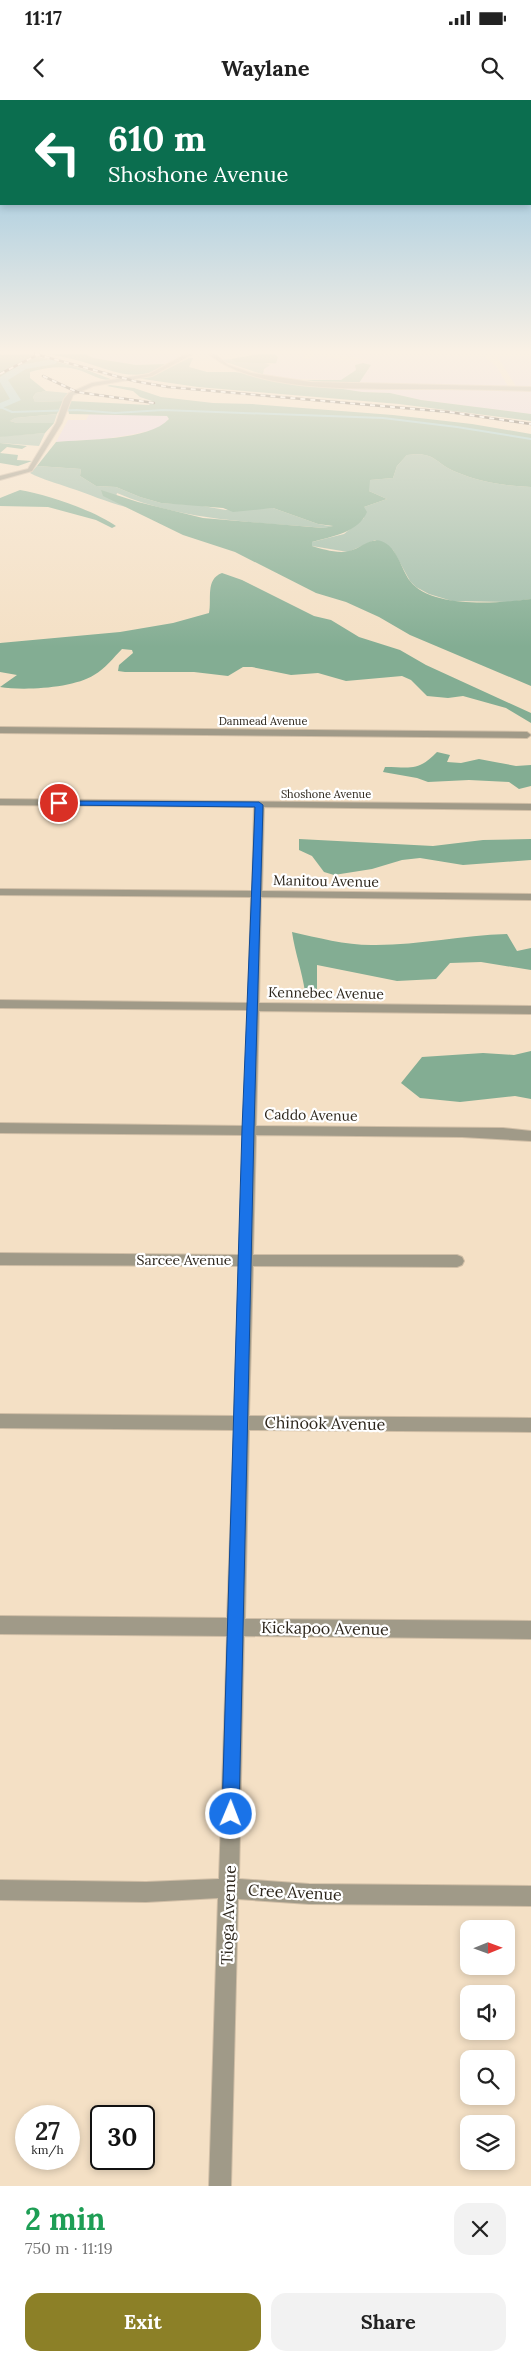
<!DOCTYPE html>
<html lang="en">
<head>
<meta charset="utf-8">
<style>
  body { margin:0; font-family:Lora,serif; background:#f2f2f2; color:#222; height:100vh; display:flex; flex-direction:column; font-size:19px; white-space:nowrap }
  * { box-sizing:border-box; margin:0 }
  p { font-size:16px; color:#767676 }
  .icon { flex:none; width:28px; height:28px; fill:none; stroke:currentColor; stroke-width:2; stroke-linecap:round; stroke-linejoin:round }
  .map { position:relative; height:2086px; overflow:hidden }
  .panel { display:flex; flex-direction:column; background:#fff; flex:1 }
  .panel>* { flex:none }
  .hud { position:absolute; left:0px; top:0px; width:531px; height:105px; box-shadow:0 2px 8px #0003; background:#0b6e4f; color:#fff; overflow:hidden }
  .needle { width:32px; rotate:89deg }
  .controls { position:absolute; left:460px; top:1820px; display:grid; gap:10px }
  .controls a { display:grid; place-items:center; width:55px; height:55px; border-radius:10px; background:#fff; box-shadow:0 2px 8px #0003; font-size:25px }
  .speed { position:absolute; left:15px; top:2005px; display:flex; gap:10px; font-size:25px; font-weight:700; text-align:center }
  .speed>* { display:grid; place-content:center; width:65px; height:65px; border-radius:50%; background:#fff; box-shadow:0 2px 8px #0003; line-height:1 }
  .speed small { font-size:12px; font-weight:400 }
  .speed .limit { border:2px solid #111; border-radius:8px; background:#fff; color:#111 }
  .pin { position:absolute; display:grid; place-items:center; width:42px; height:42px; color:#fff; margin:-21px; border:2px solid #fff; border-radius:50%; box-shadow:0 1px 5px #0007 }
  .me { position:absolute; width:55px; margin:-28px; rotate:1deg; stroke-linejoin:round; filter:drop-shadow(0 0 4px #0008) }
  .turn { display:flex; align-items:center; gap:18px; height:105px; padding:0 25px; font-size:22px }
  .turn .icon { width:65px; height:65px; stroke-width:2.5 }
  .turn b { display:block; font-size:35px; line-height:42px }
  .round { display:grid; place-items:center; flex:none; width:52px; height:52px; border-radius:15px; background:#f2f2f2 }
  .head { display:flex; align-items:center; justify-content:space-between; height:85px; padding:0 25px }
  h1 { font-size:30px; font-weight:700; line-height:38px; color:#1e9e55 }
  .button { display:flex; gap:10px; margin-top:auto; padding:10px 25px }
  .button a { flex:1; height:58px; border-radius:15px; background:#8c8027; color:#fff; font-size:20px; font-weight:700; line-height:58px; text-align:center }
  .button a+a { background:#f2f2f2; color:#222 }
  .status { display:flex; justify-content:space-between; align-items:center; height:35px; padding:0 25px; background:#fff; direction:ltr }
  .status svg { height:14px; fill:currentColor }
  header { display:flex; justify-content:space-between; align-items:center; height:65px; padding:0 25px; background:#fff; font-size:22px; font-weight:700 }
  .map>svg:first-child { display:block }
  .industrial { fill:#e7d3e2 }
  .green { fill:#9ebca9 }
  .forest { fill:#83ad93 }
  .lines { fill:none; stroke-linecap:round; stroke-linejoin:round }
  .stream { stroke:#91cbcf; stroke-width:2 }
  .river { fill:#91cbcf; fill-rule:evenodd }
  .minor-casing { stroke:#d0bea6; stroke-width:2 }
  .tertiary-casing { stroke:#d0bea6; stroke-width:2 }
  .minor { fill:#a09a88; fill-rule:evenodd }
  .tertiary { fill:#a09a88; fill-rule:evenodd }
  .rail-casing { stroke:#40382c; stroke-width:2.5 }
  .rail { stroke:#fff; stroke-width:2; stroke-dasharray:5; stroke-linecap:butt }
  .route { fill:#1a73e8; stroke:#114b97 }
  .labels { text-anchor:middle; stroke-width:4.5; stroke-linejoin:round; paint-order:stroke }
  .far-street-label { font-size:11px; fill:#2c251b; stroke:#fff }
  .street-label { font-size:14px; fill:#2c251b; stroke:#fff }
  .near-street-label { font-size:16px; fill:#2c251b; stroke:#fff }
</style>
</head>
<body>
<div class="status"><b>11:17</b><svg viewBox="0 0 49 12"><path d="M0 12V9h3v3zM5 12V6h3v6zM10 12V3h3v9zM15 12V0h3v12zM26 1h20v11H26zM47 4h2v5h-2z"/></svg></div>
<header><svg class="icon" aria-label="back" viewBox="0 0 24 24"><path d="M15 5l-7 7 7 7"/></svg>Waylane<svg class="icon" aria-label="search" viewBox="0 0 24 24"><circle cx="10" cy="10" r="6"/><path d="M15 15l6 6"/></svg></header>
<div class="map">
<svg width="531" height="2086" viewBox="0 0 531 2086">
  <rect width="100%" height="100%" fill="#f4e0c5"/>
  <path class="industrial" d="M 85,254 L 188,254 L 165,264 L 136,265 L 93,258 Z
    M 275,254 L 308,254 L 303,258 L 309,259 L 316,254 L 341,260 L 357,260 L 367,259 L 334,254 L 477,256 L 485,257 L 497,267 L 509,288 L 359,283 L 371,265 L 341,280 L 284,279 L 263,274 L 267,265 L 275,263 Z
    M 497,256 L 531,256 L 531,288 L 517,288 Z
    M 328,287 L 531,290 L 531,314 L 421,300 L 390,293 L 362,292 Z
    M 90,313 L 152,315 L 167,316 L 169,319 L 158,329 L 130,335 L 104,339 L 56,342 L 68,320 L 86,320 Z"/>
  <path class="green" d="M 231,259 L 235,262 L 262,262 L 270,265 L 264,269 L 263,274 L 270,277 L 220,260 Z
    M 46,291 L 68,293 L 63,301 L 35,302 L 33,297 L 36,293 Z
    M 57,314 L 54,323 L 17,323 L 10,321 L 15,318 Z
    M 45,333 L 39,346 L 0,343 L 0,337 L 4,336 Z
    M 407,355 C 436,351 434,363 456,372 C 480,382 505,386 531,387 L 531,499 L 509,502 L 452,501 L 429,494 L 416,487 L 410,481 L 393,450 L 375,440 L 348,452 L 312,446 L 312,442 L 344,434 L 364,418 L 364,407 L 387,399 L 369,391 L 369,380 L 393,378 L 397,366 Z
    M 37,366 L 81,369 L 80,376 L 96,386 L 116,387 L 140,397 L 161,403 L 197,405 L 226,410 L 273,408 L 318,424 L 334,427 L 324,428 C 255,422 182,421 117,393 L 115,401 L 126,407 C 106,402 89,394 70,388 C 57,383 43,380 30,373 Z"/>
  <path class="forest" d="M 28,254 L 87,270 L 113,280 C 102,281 92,275 82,271 C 64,265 48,267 30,272 L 30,278 L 46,291 L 36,293 L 33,297 L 35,302 L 63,301 L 57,314 L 15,318 L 10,321 L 17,323 L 54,323 L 45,333 L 0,337 L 0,255 Z
    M 48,254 L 85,254 L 93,258 L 136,265 L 165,264 C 140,286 108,269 80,261 C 70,258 59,256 48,254 Z
    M 259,254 L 275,254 L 278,257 L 276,263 C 271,264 244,262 235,262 L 231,259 Z
    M 189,258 L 193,258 L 189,267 L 207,272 L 235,272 L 362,292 L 390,293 L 421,300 L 531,314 L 531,321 L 399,304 L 198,287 L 136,278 L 155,275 Z
    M 363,263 L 371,265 L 359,283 L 362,284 L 341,284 L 304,280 L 341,280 L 356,270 L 355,265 Z
    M 110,285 L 134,288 L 161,297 L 213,303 L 252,304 L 393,315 L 472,324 L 531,334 L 531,387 C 505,386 480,382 456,372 C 434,363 436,351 407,355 L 397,366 L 393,378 L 370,380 L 369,391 L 387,399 L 364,407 L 367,412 C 359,432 331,437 312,442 L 312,446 C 322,449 338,454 349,451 C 359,449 371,437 381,441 C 397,446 401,469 410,481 C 431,509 500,503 531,499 L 531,586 L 410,535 L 379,517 L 346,502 L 316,493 L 235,452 L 183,435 L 103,396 L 101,390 L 138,402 L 203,418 L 324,428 L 333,426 L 318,424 L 273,408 L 233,412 L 223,408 L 161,403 L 140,397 L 116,387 L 96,386 L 80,376 L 81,369 L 37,366 L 56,342 C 85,339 149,341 169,319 L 167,316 L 69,314 L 68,308 L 70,301 L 149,305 L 152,301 L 140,297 L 133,291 L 107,286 Z
    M 0,343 L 27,346 L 22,349 L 7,347 L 0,353 L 18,355 L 17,360 L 32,361 L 18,366 L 0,363 Z
    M 20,390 C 46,394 95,411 116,426 L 112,428 L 96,420 L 48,407 L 0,406 L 0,398 Z
    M 222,473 L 242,480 L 314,516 L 331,520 L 359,537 L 400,550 L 426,565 L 531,613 L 531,623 L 506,608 L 463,596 L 448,598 L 427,596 L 411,580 L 402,576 L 346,581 L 318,573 L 291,575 L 252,567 L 243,567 L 228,576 L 194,572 L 125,572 L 118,571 L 119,565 L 133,553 L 132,550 L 122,549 C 114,557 105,569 94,575 C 74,588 24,591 0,587 L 17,575 L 0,572 L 0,543 L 120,532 L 173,523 L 209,513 C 212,500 205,479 222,473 Z
    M 437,652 L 450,655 L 447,662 L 461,663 L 479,659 L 516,666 L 531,665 L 531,686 L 519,689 L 509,682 L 469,680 L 428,682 L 417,678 L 383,672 L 385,667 C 410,667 418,672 437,652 Z
    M 299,739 L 433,746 L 483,740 L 531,739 L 531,760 L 463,765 L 420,758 L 402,760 L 372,769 L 334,775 L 324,772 L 312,756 L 299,750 Z
    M 292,832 C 319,838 349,846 376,845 C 420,845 462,835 507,834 L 517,851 L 531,848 L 531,870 L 481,862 L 450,863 L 436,879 L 397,881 L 317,865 L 317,889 L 305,892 C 302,871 295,853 292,832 Z
    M 531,951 L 531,999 L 515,996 L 460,1002 L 420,998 L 401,983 L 422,957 L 483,953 L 514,955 Z"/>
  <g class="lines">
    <path class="stream" d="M 0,307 L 12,312 L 77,310 L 115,313 L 163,310 L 383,318 L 457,327 L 531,339"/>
    <path class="river" d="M 52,259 L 57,262 L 55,264 L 26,269 L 8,280 L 21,300 L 0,309 L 0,303 L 10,299 L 0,282 L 0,277 L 20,265 Z"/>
    <defs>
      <path id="minor" d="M 186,254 L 193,254 L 152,276 L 93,286 L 73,295 L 62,323 L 32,371 L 0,380 L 0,376 L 28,369 L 56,323 L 64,299 L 69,293 L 92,283 L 149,274 Z
        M 0,627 L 527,632 L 531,635 L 527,638 L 0,633 Z
        M 0,699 L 531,704 L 531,710 L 264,707 L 262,791 L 531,794 L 531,800 L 261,797 L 259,903 L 531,906 L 531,914 L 259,911 L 256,1026 L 503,1028 L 531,1031 L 531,1041 L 462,1037 L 256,1035 L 253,1155 L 457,1155 L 462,1157 L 464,1161 L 462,1165 L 457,1167 L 253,1166 L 249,1316 L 531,1318 L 531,1332 L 249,1330 L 245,1519 L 531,1521 L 531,1539 L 244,1536 L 239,1779 L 309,1784 L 531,1786 L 531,1806 L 309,1804 L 238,1799 L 231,2086 L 209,2086 L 218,1798 L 146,1802 L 0,1800 L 0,1780 L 146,1782 L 219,1779 L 227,1536 L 0,1534 L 0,1516 L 227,1518 L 234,1330 L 0,1328 L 0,1314 L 234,1316 L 239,1166 L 0,1165 L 0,1153 L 240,1155 L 243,1035 L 0,1033 L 0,1023 L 244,1026 L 248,910 L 0,908 L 0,900 L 248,903 L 251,797 L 0,795 L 0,789 L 252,791 L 254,707 L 0,705 Z"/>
      <path id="tertiary" d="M 209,254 L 215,254 L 228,265 L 251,273 L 310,282 L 531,287 L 531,291 C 498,290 465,289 432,289 C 370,288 257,295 209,254 Z"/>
    </defs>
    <use href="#minor" class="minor-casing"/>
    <use href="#tertiary" class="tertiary-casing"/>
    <use href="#minor" class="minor"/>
    <use href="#tertiary" class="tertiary"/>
    <defs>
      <path id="rail" d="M 35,254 L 134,281 L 168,287 L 449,312 L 531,324
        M 0,274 L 39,254
        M 43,276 L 77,292 L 154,303"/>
    </defs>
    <use href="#rail" class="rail-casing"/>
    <use href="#rail" class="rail"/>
  </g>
  <linearGradient id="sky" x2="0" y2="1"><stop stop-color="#85bdde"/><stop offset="0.46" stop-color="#faf1e5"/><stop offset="1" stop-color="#faf1e5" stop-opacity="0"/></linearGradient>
  <rect width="531" height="547" fill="url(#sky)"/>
  <path class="route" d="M 56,701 L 259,702 L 263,705 L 254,1029 L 239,1714 L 237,1720 L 231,1722 L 225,1720 L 222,1714 L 242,1029 L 255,707 L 59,705 L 55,703 Z"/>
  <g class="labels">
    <g class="far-street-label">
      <text x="263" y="625">Danmead Avenue</text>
      <text x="326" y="698">Shoshone Avenue</text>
    </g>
    <g class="street-label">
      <text transform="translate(326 781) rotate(1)" y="5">Manitou Avenue</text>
      <text transform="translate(326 893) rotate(1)" y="5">Kennebec Avenue</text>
      <text transform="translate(311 1015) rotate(1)" y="5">Caddo Avenue</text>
      <text x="184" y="1165">Sarcee Avenue</text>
    </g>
    <g class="near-street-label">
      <text transform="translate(325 1323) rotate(1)" y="6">Chinook Avenue</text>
      <text transform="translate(325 1528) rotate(1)" y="6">Kickapoo Avenue</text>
      <text transform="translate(295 1792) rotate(3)" y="6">Cree Avenue</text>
      <text transform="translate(228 1815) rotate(-88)" y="6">Tioga Avenue</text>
    </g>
  </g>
</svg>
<div class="controls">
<a><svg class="needle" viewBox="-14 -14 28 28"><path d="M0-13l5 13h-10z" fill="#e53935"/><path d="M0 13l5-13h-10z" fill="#767676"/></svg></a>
<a><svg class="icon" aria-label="sound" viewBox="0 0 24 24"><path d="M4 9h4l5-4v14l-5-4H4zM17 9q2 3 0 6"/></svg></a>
<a><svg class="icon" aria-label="search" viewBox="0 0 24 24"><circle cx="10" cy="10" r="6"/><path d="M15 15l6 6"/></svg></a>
<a><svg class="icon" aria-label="layers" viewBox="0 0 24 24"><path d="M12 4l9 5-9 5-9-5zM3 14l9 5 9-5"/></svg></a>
</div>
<div class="speed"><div>27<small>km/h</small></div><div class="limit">30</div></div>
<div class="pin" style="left:59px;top:703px;background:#d93025"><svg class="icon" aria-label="arrive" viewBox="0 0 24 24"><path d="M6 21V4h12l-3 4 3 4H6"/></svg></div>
<svg class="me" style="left:231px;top:1714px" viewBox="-20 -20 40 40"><circle r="17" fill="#1a73e8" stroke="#fff" stroke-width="3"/><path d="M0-11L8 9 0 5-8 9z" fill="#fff"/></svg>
<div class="hud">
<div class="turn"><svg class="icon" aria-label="left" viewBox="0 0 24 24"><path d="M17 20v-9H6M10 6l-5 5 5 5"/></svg><div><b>610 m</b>Shoshone Avenue</div></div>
</div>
</div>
<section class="panel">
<div class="head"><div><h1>2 min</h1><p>750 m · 11:19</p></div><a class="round"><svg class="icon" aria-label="close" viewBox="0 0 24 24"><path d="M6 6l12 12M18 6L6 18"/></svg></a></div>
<div class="button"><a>Exit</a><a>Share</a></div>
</section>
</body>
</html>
